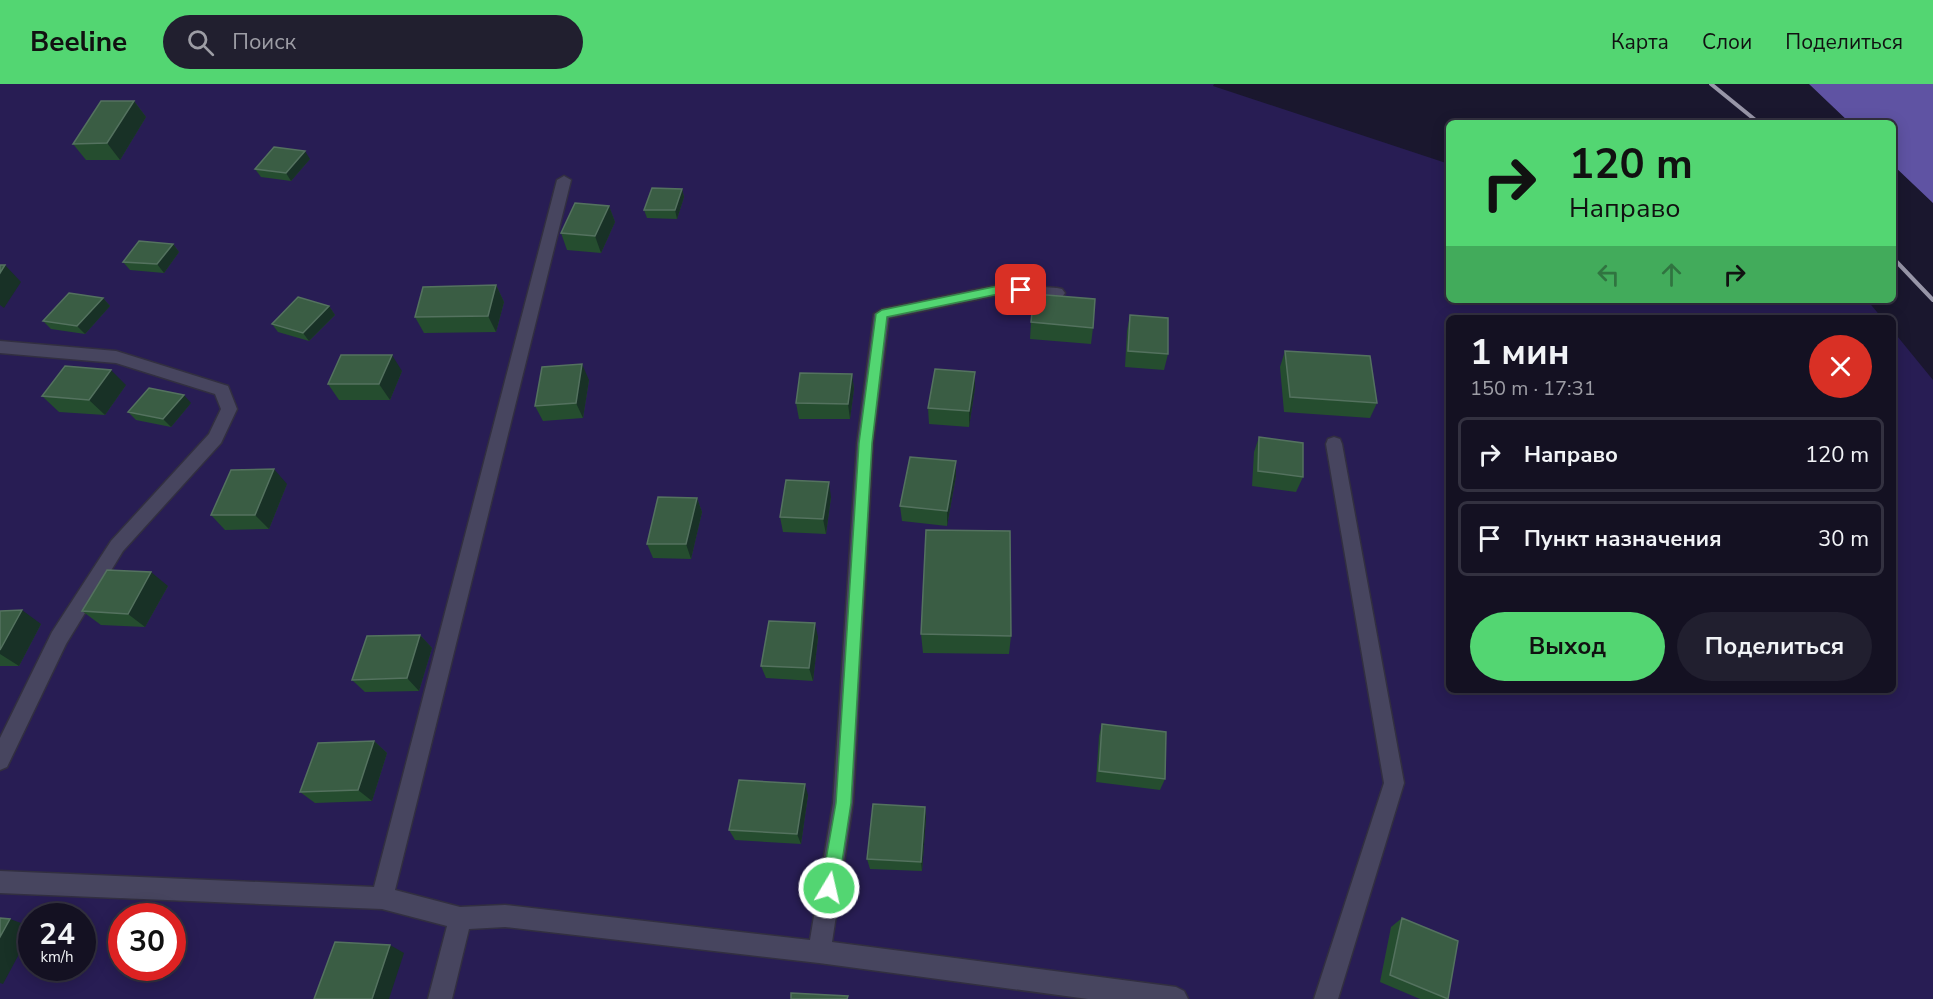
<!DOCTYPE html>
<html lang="ru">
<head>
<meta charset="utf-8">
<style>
  body { margin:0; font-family:"Nunito Sans",sans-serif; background:#211f2f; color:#f1f3f6; height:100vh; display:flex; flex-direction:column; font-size:22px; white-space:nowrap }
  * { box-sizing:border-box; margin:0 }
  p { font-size:20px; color:#9d9da5 }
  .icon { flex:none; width:33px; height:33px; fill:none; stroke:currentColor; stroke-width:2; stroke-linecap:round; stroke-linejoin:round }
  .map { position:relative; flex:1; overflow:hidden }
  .drawer { position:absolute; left:1446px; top:231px; width:450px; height:378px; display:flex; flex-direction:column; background:#141122; border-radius:9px; box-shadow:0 3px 15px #0003,0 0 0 2px #333140 }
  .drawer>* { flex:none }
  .banner { position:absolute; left:1446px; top:36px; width:450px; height:183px; border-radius:9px; box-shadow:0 3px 15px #0003,0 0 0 2px #333140; background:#53d672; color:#111; overflow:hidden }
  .speed { position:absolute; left:18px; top:819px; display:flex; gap:12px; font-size:30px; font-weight:700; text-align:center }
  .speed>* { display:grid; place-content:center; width:78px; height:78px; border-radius:50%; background:#141122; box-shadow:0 3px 15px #0003,0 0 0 2px #333140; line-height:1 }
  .speed small { font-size:15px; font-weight:400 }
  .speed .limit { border:9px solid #d22; background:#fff; color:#111 }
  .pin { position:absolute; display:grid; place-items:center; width:51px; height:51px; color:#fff; margin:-26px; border-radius:12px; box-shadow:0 3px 9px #0006 }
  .me { position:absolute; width:66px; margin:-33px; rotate:9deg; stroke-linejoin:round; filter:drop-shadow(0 0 4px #0008) }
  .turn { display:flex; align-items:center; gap:21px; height:126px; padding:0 24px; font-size:27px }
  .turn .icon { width:78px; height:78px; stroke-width:2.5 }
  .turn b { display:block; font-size:42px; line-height:51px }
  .lanes { display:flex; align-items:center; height:57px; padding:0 24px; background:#0003; justify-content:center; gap:30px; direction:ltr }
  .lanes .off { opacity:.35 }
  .round { display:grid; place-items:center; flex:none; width:63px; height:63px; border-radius:32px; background:#211f2f }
  .summary { display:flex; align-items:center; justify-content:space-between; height:102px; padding:0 24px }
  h1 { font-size:36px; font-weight:700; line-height:45px }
  .cta { display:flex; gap:12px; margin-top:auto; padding:12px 24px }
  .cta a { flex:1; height:69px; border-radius:36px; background:#53d672; color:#111; font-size:24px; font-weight:700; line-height:69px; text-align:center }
  .cta a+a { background:#211f2f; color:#f1f3f6 }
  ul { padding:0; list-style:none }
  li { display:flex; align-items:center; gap:18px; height:75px; margin:0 12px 9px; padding:0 12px; border:3px solid #333140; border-radius:9px }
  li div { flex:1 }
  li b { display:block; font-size:22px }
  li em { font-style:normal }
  header { display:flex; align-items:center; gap:36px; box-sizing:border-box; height:84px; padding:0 30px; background:#53d672; color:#111 }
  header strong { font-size:28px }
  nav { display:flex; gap:33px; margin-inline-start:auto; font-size:21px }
  .search { width:420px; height:54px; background:#211f2f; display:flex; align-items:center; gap:15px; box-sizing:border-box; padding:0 21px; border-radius:33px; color:#9d9da5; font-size:22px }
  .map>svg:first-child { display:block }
  .green { fill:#281d54; fill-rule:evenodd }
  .water { fill:#5f53a3 }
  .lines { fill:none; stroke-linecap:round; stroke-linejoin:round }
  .street-casing { stroke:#322f41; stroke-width:3 }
  .street { fill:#47455f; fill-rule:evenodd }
  .rail { stroke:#9896a8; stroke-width:4 }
  .wall { fill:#254d2f }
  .shaded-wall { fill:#183126 }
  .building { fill:#3a5d44; stroke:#54725f; stroke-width:1.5 }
  .route { fill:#53d672; stroke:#368b4a; stroke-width:1.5 }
</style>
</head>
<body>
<header>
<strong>Beeline</strong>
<div class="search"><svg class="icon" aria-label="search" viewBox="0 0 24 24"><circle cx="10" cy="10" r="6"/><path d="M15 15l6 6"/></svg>Поиск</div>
<nav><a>Карта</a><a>Слои</a><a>Поделиться</a></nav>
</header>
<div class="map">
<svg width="1933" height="915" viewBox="0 0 1933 915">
  <rect width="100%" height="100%" fill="#1a172e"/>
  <path class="green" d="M 0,0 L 1214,0 L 1213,2 L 1449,80 L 1449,216 L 1867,216 L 1882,234 L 1449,234 L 1449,606 L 1893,606 L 1893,247 L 1933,296 L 1933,915 L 0,915 ZM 32,832 L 82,832 L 82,884 L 32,884 ZM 122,832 L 172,832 L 172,884 L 122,884 Z"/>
  <path class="water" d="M 1809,0 L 1933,0 L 1933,119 L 1893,81 L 1893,39 L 1850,39 Z"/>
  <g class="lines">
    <defs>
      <path id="street" d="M 564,92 L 571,96 L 395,806 L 460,823 L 505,821 L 810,856 L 833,719 L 857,359 L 874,230 L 882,225 L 1003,200 L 1057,204 L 1062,205 L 1065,209 L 1062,213 L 1003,210 L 889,234 L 873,359 L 853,719 L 832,858 L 1176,903 L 1184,907 L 1188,915 L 1088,915 L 819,879 L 505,843 L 469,845 L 452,915 L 428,915 L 447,842 L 382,825 L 0,809 L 0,787 L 374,803 L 557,96 Z
        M 0,257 L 116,267 L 228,302 L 237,325 L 221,359 L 123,467 L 66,560 L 7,683 L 0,686 L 0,654 L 52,548 L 111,457 L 209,350 L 221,325 L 215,310 L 116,279 L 0,269 Z
        M 1334,353 L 1340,355 L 1342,360 L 1404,699 L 1338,915 L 1314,915 L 1384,699 L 1326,360 L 1328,355 Z"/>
    </defs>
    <use href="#street" class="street-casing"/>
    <use href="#street" class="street"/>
    <path class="rail" d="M 1711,0 L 1759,39
      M 1893,174 L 1933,216"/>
  </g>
  <path class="wall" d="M 134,17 L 146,33 L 120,76 L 86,76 L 73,60 Z
    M 310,75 L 291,97 L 261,93 L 255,85 Z
    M 682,105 L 684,113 L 677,135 L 647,134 L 644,126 Z
    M 609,122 L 615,138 L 601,169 L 567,166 L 561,149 Z
    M 173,160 L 179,168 L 164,189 L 130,186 L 123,178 Z
    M 496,201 L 504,218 L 496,248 L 424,249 L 415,233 Z
    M 103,214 L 110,222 L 85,250 L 51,245 L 43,237 Z
    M 329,222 L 335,231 L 309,257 L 278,248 L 272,240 Z
    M 1130,231 L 1168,270 L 1164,286 L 1125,283 L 1127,247 Z
    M 1031,238 L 1093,244 L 1091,260 L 1030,255 Z
    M 1285,267 L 1377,319 L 1370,334 L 1284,328 L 1280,283 Z
    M 402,287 L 390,316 L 339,316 L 328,300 Z
    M 852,290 L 854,305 L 850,335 L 799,335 L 796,319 Z
    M 589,296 L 583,334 L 543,337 L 535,322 Z
    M 126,301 L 105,331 L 59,328 L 42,312 Z
    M 975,304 L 969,343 L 929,340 L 928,324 Z
    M 191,319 L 171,343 L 136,336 L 128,328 Z
    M 1259,353 L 1303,393 L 1296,408 L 1252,402 L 1254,368 Z
    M 956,392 L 947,442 L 902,437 L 900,422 Z
    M 287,400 L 269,445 L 225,446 L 211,431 Z
    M 831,413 L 826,450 L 783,448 L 780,433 Z
    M 697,414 L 702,428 L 691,475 L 653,474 L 647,460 Z
    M 168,502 L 145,543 L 101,541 L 82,527 Z
    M 0,527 L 41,540 L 19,582 L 0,582 Z
    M 921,550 L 1011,552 L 1009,570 L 923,569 Z
    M 420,551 L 432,564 L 419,607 L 365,608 L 352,596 Z
    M 818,553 L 813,597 L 766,594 L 761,582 Z
    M 1102,640 L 1165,695 L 1160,706 L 1096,698 L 1099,652 Z
    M 374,657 L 387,669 L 372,717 L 315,719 L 300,708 Z
    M 808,711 L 801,760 L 735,756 L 729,746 Z
    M 925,723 L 926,734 L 922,787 L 870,785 L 867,775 Z
    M 1402,834 L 1448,915 L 1420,915 L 1380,898 L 1391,843 Z"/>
  <path class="shaded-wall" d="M 134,17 L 146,33 L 120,76 L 107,59 Z
    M 305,67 L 310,75 L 291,97 L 286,89 Z
    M 682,105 L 684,113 L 677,135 L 675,126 Z
    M 609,122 L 615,138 L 601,169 L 595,152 Z
    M 173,160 L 179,168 L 164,189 L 157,180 Z
    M 5,181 L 21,198 L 4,224 L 0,221 L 0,189 Z
    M 496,201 L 504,218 L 496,248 L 488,232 Z
    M 103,214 L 110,222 L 85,250 L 77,242 Z
    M 329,222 L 335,231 L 309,257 L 303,249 Z
    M 392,271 L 402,287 L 390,316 L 379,300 Z
    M 582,280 L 589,296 L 583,334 L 576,319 Z
    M 111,286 L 126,301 L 105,331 L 89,316 Z
    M 975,288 L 975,304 L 969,343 L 969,327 Z
    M 852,290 L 854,305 L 850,335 L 848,320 Z
    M 184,311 L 191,319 L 171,343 L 163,335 Z
    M 956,377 L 956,392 L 947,442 L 947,427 Z
    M 274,385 L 287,400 L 269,445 L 255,431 Z
    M 829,398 L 831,413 L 826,450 L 823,435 Z
    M 697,414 L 702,428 L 691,475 L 686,460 Z
    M 151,488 L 168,502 L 145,543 L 128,530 Z
    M 22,526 L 41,540 L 19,582 L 0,570 L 0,566 Z
    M 815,539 L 818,553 L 813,597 L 809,584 Z
    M 420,551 L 432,564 L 419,607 L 407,594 Z
    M 374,657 L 387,669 L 372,717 L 358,706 Z
    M 805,700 L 808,711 L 801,760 L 797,750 Z
    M 925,723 L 926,734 L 922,787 L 921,778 Z
    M 10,835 L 32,843 L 32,846 L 3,900 L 0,899 L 0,853 Z
    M 390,861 L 404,869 L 389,915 L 372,915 Z"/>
  <path class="building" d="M 101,17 L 134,17 L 107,59 L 73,60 Z
    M 274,63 L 305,67 L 286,89 L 255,85 Z
    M 652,104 L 682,105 L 675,126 L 644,126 Z
    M 575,119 L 609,122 L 595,152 L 561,149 Z
    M 139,157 L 173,160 L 157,180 L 123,178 Z
    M 0,181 L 5,181 L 0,189 Z
    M 496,201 L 488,232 L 415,233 L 423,203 Z
    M 69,209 L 103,214 L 77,242 L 43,237 Z
    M 1034,210 L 1095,215 L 1093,244 L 1031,238 Z
    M 298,213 L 329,222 L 303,249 L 272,240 Z
    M 1130,231 L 1168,234 L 1168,270 L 1128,267 Z
    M 1285,267 L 1370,272 L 1377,319 L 1290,313 Z
    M 341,271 L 392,271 L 379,300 L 328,300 Z
    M 582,280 L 576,319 L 535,322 L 542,283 Z
    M 65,282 L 111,286 L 89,316 L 42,312 Z
    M 935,285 L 975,288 L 969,327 L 928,324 Z
    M 800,289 L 852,290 L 848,320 L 796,319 Z
    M 149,304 L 184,311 L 163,335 L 128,328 Z
    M 1259,353 L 1303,359 L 1303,393 L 1258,387 Z
    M 910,373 L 956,377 L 947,427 L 900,422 Z
    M 274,385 L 255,431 L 211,431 L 231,386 Z
    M 786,396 L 829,398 L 823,435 L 780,433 Z
    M 658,413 L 697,414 L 686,460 L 647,460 Z
    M 926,446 L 1010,447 L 1011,552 L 921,550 Z
    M 107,486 L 151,488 L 128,530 L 82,527 Z
    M 22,526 L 0,566 L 0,527 Z
    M 769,537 L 815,539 L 809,584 L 761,582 Z
    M 420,551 L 407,594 L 352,596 L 367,552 Z
    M 1102,640 L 1166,648 L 1165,695 L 1099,687 Z
    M 374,657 L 358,706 L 300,708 L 318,659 Z
    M 739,696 L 805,700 L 797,750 L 729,746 Z
    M 873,720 L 925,723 L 921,778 L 867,775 Z
    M 0,834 L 10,835 L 0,853 Z
    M 1402,834 L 1458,857 L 1448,915 L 1390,891 Z
    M 335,858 L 390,861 L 372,915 L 314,915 Z
    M 791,909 L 848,912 L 847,915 L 791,915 Z"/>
  <path class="route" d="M 1003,201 L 1021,202 L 1027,206 L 1021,210 L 1003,209 L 887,233 L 872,359 L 851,719 L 838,804 L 835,810 L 829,812 L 823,810 L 821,804 L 836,719 L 859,359 L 876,230 L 882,226 Z"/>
</svg>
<div class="speed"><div>24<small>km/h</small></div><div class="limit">30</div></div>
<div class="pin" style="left:1021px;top:206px;background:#d93025"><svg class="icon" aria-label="arrive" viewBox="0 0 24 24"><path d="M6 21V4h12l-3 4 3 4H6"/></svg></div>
<svg class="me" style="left:829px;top:804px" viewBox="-20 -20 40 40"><circle r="17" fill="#53d672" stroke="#fff" stroke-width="3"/><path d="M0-11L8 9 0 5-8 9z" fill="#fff"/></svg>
<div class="banner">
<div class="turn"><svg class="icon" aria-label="right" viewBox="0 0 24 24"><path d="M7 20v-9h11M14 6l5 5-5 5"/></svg><div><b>120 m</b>Направо</div></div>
<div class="lanes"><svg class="icon off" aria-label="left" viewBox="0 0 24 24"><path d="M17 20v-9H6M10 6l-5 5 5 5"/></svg><svg class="icon off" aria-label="ahead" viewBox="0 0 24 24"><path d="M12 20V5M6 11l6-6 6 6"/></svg><svg class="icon" aria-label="right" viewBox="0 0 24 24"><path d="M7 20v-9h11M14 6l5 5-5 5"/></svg></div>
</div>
<section class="drawer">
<div class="summary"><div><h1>1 мин</h1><p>150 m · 17:31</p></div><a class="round" style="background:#d93025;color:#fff"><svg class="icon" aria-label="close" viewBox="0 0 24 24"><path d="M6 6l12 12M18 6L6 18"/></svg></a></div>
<ul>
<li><svg class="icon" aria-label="right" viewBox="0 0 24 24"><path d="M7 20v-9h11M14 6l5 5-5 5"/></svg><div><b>Направо</b></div><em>120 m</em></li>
<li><svg class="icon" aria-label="arrive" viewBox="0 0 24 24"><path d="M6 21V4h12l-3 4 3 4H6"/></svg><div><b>Пункт назначения</b></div><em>30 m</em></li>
</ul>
<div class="cta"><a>Выход</a><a>Поделиться</a></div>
</section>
</div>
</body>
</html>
